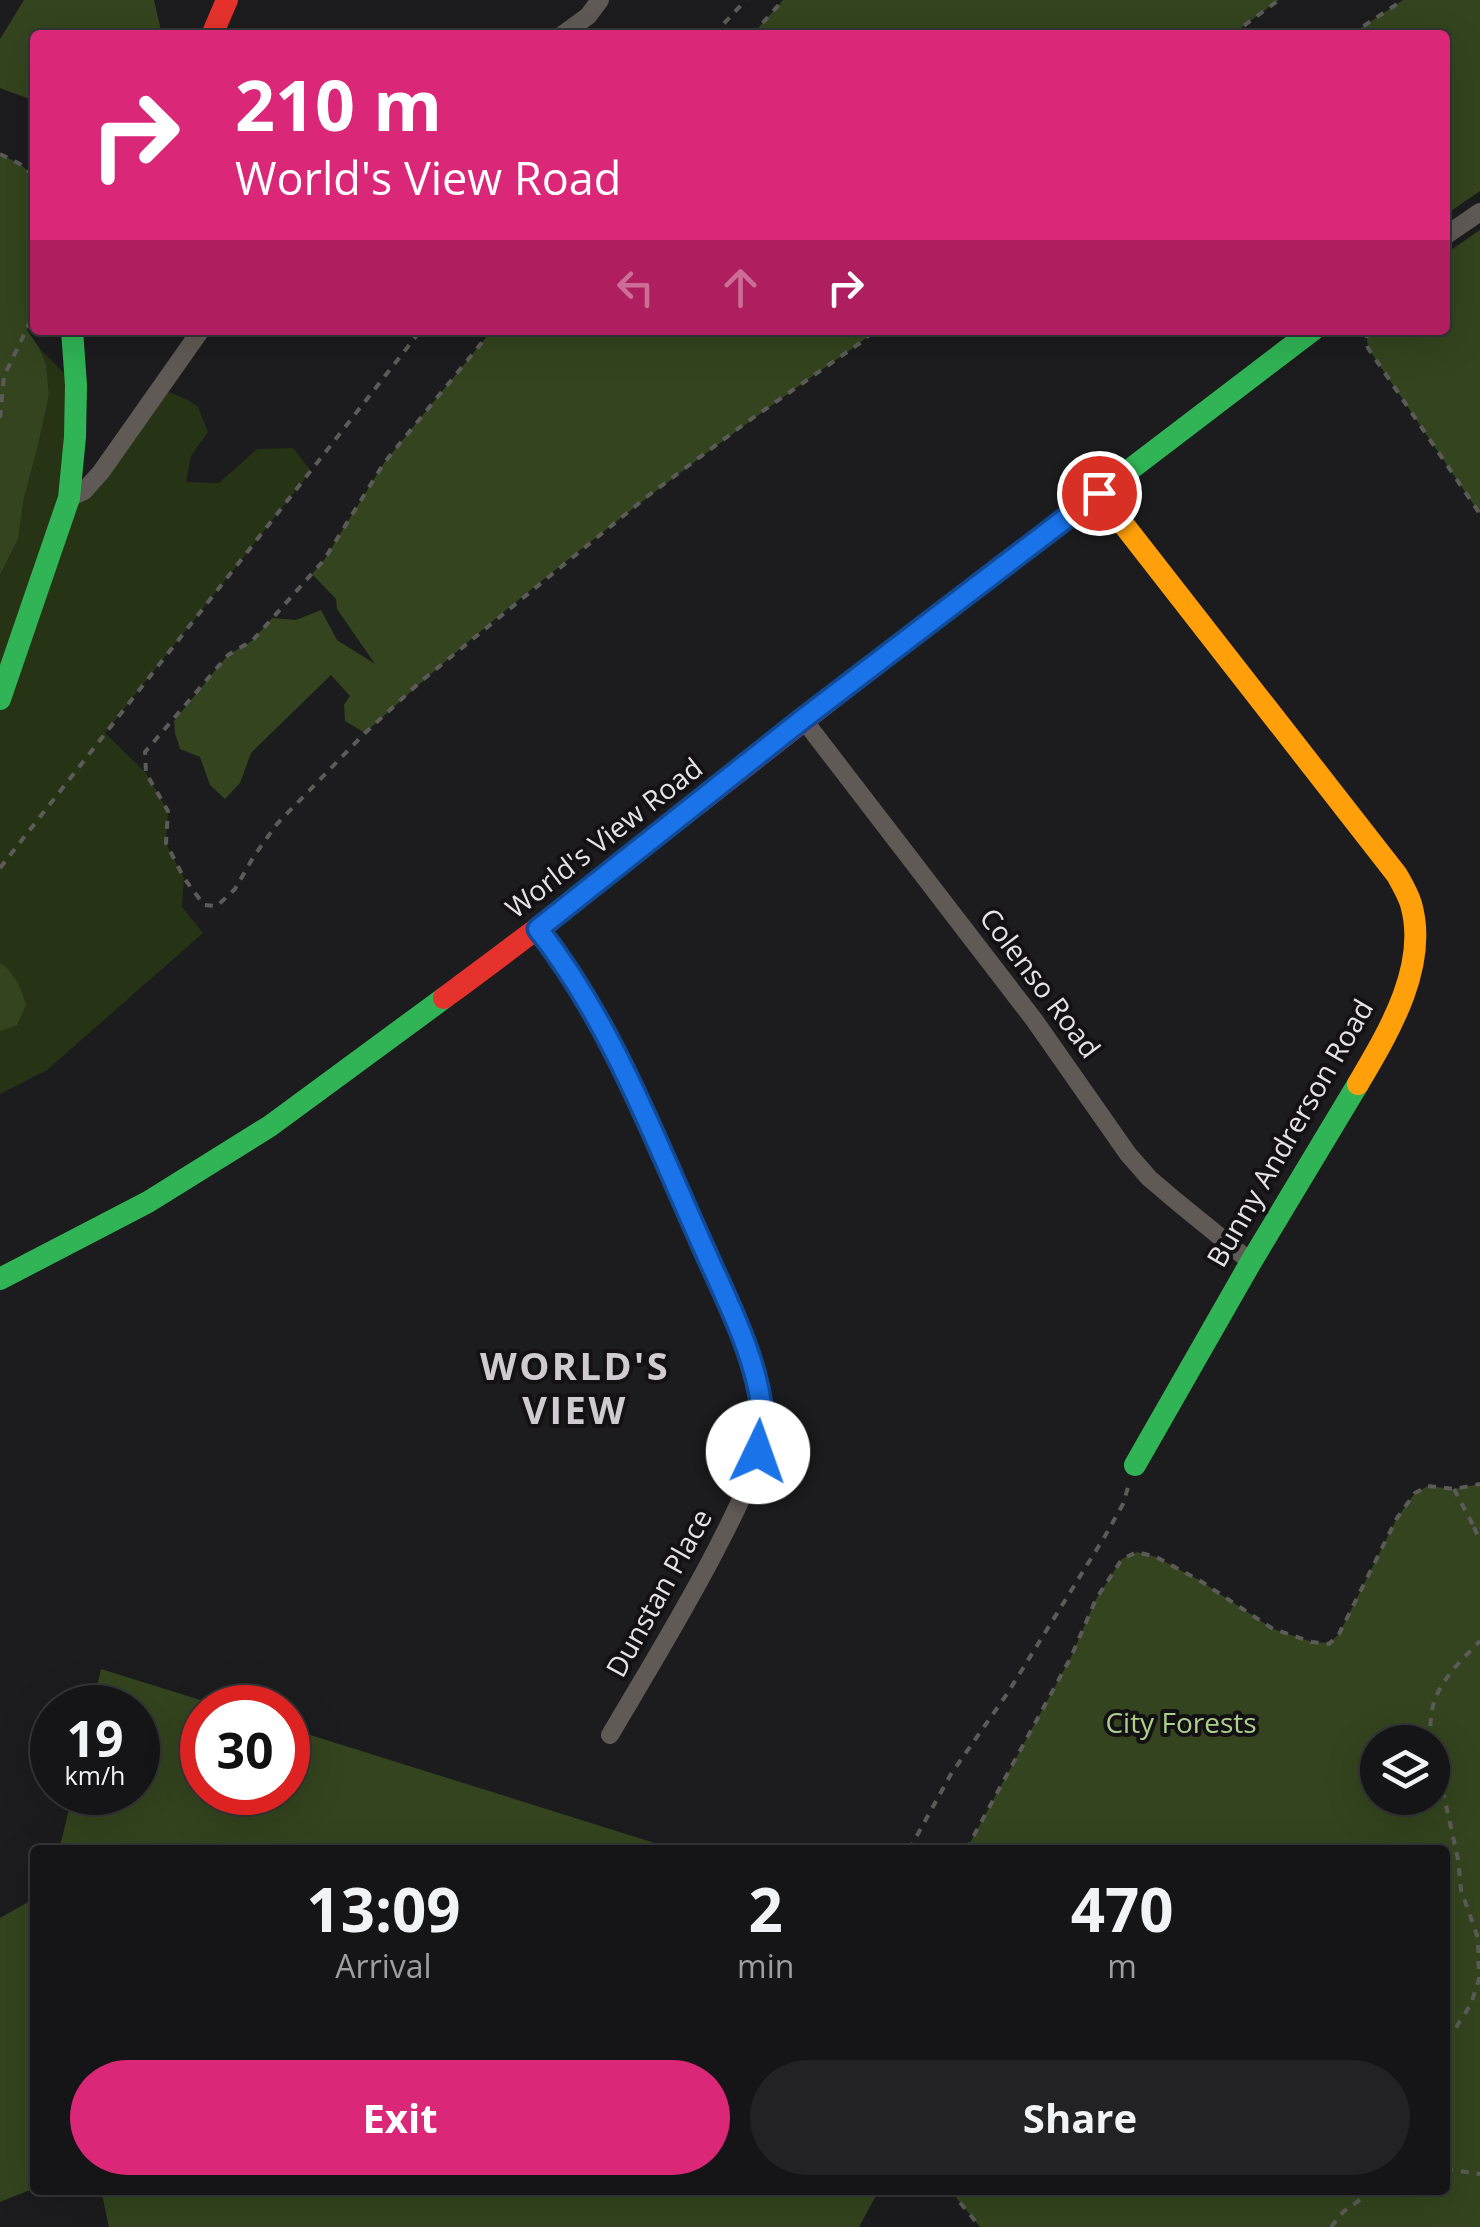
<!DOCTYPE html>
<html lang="en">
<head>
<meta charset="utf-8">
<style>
  body { margin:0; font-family:"Open Sans",sans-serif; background:#222123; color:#f1f3f6; height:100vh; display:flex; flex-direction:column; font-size:38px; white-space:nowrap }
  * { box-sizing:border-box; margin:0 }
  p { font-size:32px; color:#9d9ea1 }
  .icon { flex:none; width:55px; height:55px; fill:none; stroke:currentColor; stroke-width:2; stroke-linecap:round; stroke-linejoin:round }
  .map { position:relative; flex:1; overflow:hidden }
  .drawer { position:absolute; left:30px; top:1845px; width:1420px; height:350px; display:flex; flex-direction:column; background:#151416; border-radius:10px; box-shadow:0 10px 40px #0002,0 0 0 2px #343335 }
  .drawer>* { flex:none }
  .hud { position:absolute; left:30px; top:30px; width:1420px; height:305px; border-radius:10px; box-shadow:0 10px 40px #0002,0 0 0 2px #343335; background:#db2777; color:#fff; overflow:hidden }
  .controls { position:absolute; left:1360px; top:1725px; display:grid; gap:20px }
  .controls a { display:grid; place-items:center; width:90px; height:90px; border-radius:50%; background:#151416; box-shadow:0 10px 40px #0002,0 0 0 2px #343335; font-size:50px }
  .speed { position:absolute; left:30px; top:1685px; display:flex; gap:20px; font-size:50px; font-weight:700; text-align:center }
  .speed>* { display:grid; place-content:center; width:130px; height:130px; border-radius:50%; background:#151416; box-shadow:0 10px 40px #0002,0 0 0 2px #343335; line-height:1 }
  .speed small { font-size:25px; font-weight:400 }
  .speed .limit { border:15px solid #d22; background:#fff; color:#111 }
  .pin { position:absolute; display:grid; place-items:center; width:85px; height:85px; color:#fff; margin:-42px; border:5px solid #fff; border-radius:50%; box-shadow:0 2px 10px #0007 }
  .me { position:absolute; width:110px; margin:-55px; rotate:3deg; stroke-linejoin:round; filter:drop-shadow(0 0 8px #0008) }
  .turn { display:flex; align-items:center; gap:35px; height:210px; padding:0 40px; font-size:45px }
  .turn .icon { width:130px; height:130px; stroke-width:2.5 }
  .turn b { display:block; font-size:70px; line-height:85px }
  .lanes { display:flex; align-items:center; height:95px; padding:0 40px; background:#0003; justify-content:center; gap:50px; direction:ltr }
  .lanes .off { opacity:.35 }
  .eta { display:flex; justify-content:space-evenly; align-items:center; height:170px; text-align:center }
  .eta b { font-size:60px; font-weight:700; line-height:70px }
  .button { display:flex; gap:20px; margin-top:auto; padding:20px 40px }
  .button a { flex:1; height:115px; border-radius:60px; background:#db2777; color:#fff; font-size:40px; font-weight:700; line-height:115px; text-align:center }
  .button a+a { background:#222123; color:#f1f3f6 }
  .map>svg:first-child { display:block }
  .green { fill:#263415 }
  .forest { fill:#33441e; fill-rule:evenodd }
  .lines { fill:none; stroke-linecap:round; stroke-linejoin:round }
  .path { stroke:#5d5b59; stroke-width:4; stroke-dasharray:8 8; stroke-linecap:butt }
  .street { stroke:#605a56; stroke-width:18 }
  .fast { stroke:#30b455; stroke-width:22 }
  .slow { stroke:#ff9f0a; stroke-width:22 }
  .jam { stroke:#e5322d; stroke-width:22 }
  .route-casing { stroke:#114b97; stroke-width:25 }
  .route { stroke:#1a73e8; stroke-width:18 }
  .labels { text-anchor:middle; stroke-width:8; stroke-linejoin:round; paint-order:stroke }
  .street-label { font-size:28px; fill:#e5e3e5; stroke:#141115 }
  .park-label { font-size:28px; fill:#aecf89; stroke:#141115 }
  .district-label { font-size:38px; font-weight:bold; letter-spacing:2.5px; fill:#cfcbd0; stroke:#141115 }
</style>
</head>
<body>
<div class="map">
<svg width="1480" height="2227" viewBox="0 0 1480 2227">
  <rect width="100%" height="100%" fill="#1c1b1d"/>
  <path class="green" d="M 40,349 L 76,385 L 70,497 L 159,388 L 188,400 L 198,407 L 208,432 L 191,456 L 186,482 L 219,483 L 257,449 L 293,448 L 311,471 L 105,733 L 146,773 L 168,811 L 166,843 L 184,878 L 182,907 L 203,933 L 47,1070 L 0,1094 L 0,575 L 18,539 L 24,498 L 37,450 L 49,395 L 46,364 Z"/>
  <path class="forest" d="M 24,0 L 154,0 L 162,35 L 35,35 L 35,101 L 0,88 L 0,39 Z
    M 783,0 L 1279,0 L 1231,35 L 752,35 Z
    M 1403,0 L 1480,0 L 1480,191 L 1445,215 L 1445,35 L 1350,35 Z
    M 0,154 L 20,164 L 35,177 L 35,312 L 27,330 L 40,349 L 46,364 L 49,395 L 37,450 L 24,498 L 18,539 L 0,575 Z
    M 1480,230 L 1480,514 L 1368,348 L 1366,330 L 1445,330 L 1445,254 Z
    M 492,330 L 875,330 L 860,343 C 687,463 520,591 365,733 L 345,721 L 344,705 L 350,696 L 331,675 L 251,753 L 240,783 L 225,799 L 210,785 L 200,757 L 180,749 L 175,733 L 174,721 L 228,655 L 253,640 L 272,618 L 296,620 L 321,610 L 337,640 L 375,664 L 337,609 L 336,599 L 312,574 L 324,560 L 384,463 Z
    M 0,963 C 15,973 21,988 26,1005 L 17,1025 L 0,1031 Z
    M 1480,1484 L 1480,2227 L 980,2227 L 950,2190 L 1445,2190 L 1445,1850 L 966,1850 L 1071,1657 L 1096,1599 L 1122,1559 L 1137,1552 L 1156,1557 L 1199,1580 L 1273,1629 L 1312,1642 L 1329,1643 L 1339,1634 L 1397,1518 L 1415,1493 L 1428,1486 L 1454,1489 ZM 1378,1742 L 1432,1742 L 1432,1798 L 1378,1798 Z
    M 101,1669 L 223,1707 L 202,1708 L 202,1792 L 288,1792 L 288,1728 L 677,1850 L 59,1850 L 73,1793 L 138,1792 L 138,1708 L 92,1707 Z
    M 35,1898 L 35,2188 L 0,2202 L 0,1918 Z
    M 101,2190 L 879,2190 L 859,2227 L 109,2227 Z"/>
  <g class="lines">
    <path class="path" d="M 713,35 L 746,0
      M 752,35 L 783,0
      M 1231,35 L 1279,0
      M 1350,35 L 1403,0
      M 0,154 L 20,164 L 35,177
      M 492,330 L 384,463 L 324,560 L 253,640 L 228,655 L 145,752 L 146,773 L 168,811 L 166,843 L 184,878 L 204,905 L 217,906 L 235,889 L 254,856 L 277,824 L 365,733 L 419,683 L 649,495 L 747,422 L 860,343 L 875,330
      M 1366,330 L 1368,348 L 1480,514
      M 0,418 L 4,376 L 35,312
      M 0,868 L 421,330
      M 1454,1489 L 1473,1525 L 1480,1528
      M 1474,1527 L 1480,1541
      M 1432,1742 C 1424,1695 1450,1672 1480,1641
      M 1432,1743 L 1458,1859 L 1461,1890 L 1478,1938 L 1479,1979 L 1471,2004 L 1453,2032 L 1445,2039
      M 909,1850 L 951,1774 L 1007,1694 L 1105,1536 L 1123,1504 L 1129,1484
      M 966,1850 L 1071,1657 L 1096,1599 L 1122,1559 L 1137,1552 L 1156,1557 L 1199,1580 L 1273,1629 L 1312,1642 L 1329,1644 L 1339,1634 L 1397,1518 L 1415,1493 L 1428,1486 L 1454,1489 L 1480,1484
      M 1445,2169 L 1480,2174
      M 950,2190 L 980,2227
      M 1331,2227 L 1343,2212 L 1374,2190"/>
    <path class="street" d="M 562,35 L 588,16 L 600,0
      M 1445,236 L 1480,212
      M 69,498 L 84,491 L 101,472 L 201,330
      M 803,719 L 1035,1021 L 1128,1154 L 1149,1178 L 1176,1201 L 1251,1262
      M 538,929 C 610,1021 652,1132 699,1238 C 721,1287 772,1386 761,1438 C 754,1476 736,1511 719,1544 C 686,1609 647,1672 610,1735"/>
    <path class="fast" d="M 955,603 L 1313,330
      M 0,699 L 69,498 L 75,437 L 76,385 L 72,330
      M 0,1279 L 148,1202 L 270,1126 L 444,998
      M 1135,1465 L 1251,1262 L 1358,1084"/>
    <path class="slow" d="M 1099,493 L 1397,875 C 1402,884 1408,894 1411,904 C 1429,966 1388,1033 1358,1084"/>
    <path class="jam" d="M 212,35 L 227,0
      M 444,998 C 617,871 784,734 955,603"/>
  </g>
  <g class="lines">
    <defs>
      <path id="route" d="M 758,1452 C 761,1440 763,1428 762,1414 C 758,1358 723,1293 701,1242 C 653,1135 611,1022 538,929 L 803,719 L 1099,493"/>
    </defs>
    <use href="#route" class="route-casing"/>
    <use href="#route" class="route"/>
  </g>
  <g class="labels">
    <g class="street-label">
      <text transform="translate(604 838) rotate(-38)" y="10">World's View Road</text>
      <text transform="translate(1040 983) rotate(53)" y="10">Colenso Road</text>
      <text transform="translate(1290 1133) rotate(-60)" y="10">Bunny Andrerson Road</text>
      <text transform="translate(659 1593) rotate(-61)" y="10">Dunstan Place</text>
    </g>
    <g class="park-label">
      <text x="1181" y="1733">City Forests</text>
    </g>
    <g class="district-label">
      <text x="575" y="1380">WORLD'S<tspan x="575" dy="44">VIEW</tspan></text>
    </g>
  </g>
</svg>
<div class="controls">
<a><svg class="icon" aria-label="layers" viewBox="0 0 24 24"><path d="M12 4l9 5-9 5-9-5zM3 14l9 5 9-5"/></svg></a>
</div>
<div class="speed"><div>19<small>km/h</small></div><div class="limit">30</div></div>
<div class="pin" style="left:1099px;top:493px;background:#d93025"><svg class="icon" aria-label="arrive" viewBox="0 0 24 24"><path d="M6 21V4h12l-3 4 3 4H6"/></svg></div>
<svg class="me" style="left:758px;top:1452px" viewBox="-20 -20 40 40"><circle r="19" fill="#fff"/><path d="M0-13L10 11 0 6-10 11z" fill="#1a73e8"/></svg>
<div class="hud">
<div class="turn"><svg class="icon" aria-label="right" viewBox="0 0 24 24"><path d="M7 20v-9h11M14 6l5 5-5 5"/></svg><div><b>210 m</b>World's View Road</div></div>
<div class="lanes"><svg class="icon off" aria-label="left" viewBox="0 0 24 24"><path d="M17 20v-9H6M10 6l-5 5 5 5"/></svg><svg class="icon off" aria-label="ahead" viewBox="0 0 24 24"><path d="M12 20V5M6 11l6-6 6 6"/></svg><svg class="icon" aria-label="right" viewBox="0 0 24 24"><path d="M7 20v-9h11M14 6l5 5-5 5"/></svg></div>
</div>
<section class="drawer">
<div class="eta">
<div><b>13:09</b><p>Arrival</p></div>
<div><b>2</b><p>min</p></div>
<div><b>470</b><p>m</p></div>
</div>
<div class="button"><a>Exit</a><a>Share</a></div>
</section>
</div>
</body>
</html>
